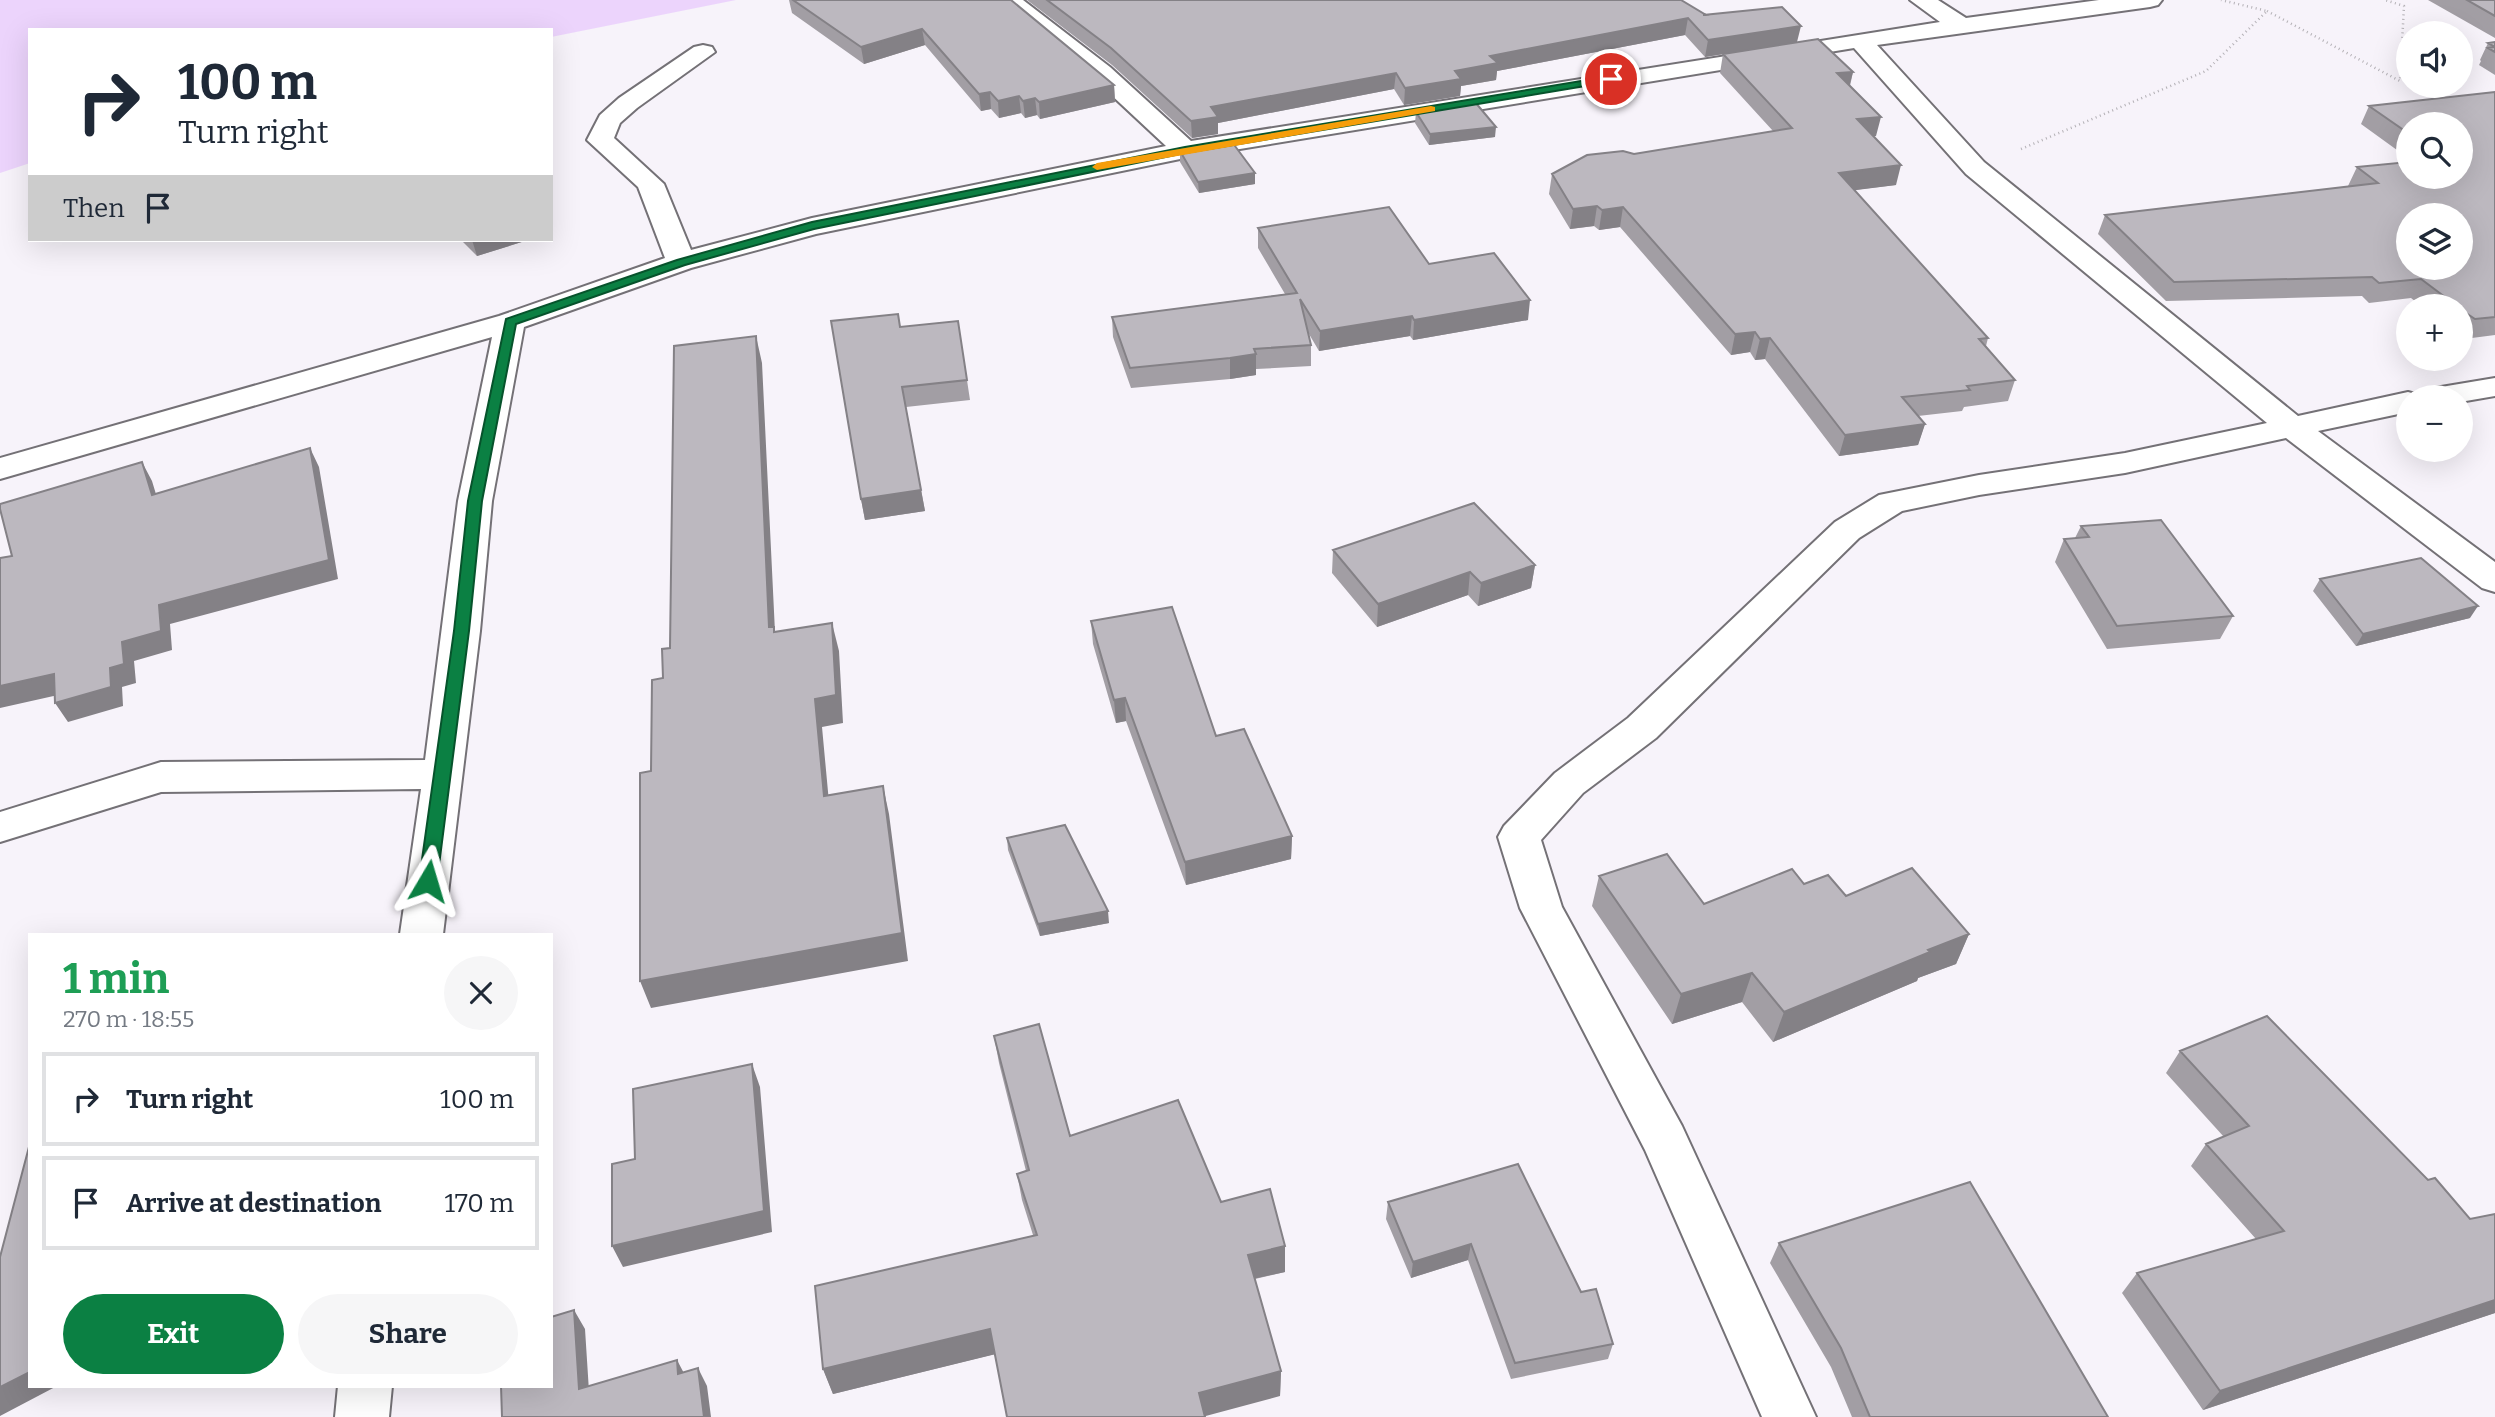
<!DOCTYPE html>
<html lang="en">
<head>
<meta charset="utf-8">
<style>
  body { margin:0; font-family:Bitter,serif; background:#f6f6f7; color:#1f2937; height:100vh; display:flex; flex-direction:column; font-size:26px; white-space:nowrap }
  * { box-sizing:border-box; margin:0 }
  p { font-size:23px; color:#747a83 }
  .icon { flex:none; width:38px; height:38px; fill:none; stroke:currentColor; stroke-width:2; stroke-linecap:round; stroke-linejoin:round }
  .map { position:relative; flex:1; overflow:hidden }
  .side { position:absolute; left:28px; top:933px; width:525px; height:455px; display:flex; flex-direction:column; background:#fff; border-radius:0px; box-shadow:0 7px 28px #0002 }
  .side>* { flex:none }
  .hud { position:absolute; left:28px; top:28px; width:525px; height:214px; border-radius:0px; box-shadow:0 7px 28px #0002; background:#fff; color:#1f2937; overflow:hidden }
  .controls { position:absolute; left:2396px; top:21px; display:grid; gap:14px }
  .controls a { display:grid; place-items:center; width:77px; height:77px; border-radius:50%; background:#fff; box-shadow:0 7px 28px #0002; font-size:35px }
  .pin { position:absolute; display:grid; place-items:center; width:60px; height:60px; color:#fff; margin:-30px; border:4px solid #fff; border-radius:50%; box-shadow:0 2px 7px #0007 }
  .me { position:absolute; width:77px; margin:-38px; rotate:7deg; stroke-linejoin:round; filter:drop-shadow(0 0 5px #0008) }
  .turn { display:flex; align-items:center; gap:24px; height:147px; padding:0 35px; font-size:32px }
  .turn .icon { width:91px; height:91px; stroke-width:2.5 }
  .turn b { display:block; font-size:49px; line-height:60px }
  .then { display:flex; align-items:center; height:66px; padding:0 35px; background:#0003; gap:14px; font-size:26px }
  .round { display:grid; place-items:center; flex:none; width:74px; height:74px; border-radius:37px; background:#f6f6f7 }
  .summary { display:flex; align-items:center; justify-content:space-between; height:119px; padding:0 35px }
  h1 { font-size:42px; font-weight:700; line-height:52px; color:#1e9e55 }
  .action { display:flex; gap:14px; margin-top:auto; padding:14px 35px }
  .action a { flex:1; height:80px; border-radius:42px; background:#0b8043; color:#fff; font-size:28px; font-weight:700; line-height:80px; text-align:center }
  .action a+a { background:#f6f6f7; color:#1f2937 }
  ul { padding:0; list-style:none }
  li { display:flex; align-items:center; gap:21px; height:94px; margin:0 14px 10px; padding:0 21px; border:4px solid #e0e1e3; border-radius:0px }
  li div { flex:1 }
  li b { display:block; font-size:26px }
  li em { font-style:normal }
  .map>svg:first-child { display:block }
  .green { fill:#ecd4fc }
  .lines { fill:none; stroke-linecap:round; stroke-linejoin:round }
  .street-casing { stroke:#747176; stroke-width:4 }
  .path { stroke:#b4b1b6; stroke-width:2.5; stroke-dasharray:1 3.5; stroke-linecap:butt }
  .street { fill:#fff; fill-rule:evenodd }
  .wall { fill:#a29ea4 }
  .shaded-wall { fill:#848186 }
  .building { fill:#bcb8bf; stroke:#848186; stroke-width:2; fill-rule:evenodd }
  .route { fill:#0b8043; stroke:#07532c; stroke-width:2 }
  .slow { fill:#f59e0b }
</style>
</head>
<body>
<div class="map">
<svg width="2495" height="1417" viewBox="0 0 2495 1417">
  <rect width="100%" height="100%" fill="#f7f3fa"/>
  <path class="green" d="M 0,0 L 736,0 L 551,37 L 551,30 L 30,30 L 30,163 L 0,173 Z"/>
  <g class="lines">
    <defs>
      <path id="street" d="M 997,0 L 1023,0 L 1110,67 L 1191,141 L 1940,22 L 1910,0 L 1938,0 L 1966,18 L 2099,0 L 2162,0 L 2158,5 L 2150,7 L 1877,45 L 1984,162 L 2298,416 L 2408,392 L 2419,395 L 2423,390 L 2495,378 L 2495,396 L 2460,402 L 2460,397 L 2408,397 L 2408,412 L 2318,431 L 2495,562 L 2495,592 L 2482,588 L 2286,438 L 2125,473 L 1979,495 L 1902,511 L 1859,538 L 1656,738 L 1583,793 L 1541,840 L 1562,907 L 1682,1126 L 1816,1417 L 1762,1417 L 1645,1150 L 1520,908 L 1498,837 L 1504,826 L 1555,773 L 1628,718 L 1835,522 L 1879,495 L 1979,475 L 2125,453 L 2267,423 L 1966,174 L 1854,48 L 1185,158 L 816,234 L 691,268 L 524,327 L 492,501 L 480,631 L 443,934 L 400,934 L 421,789 L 161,792 L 0,842 L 0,812 L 161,762 L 425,760 L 458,501 L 492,337 L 0,479 L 0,458 L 499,316 L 665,258 L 638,187 L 587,140 L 600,115 L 619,98 L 694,47 L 703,45 L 712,47 L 715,52 L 637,108 L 620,123 L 614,138 L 664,184 L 691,250 L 812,218 L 1166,146 L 1092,77 Z
        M 338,1386 L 392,1386 L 389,1417 L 335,1417 Z"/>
    </defs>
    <use href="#street" class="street-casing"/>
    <path class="path" d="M 2267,11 L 2400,81 L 2404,6 L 2385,0
      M 2021,149 L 2206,71 L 2267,11 L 2221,0"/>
    <use href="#street" class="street"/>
  </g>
  <path class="wall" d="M 789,0 L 1011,0 L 1114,85 L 1115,102 L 1040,119 L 1037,115 L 1025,118 L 1021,113 L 999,118 L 991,109 L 981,111 L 925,45 L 864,64 L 792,13 Z
    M 1027,0 L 1681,0 L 1706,15 L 1797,42 L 1853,72 L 1850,86 L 1876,136 L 1873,136 L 1896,185 L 1854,190 L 1988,338 L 1986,346 L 2015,380 L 2008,401 L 1964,407 L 1962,411 L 1918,416 L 1925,424 L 1918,445 L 1839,456 L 1765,359 L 1755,360 L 1750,352 L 1731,355 L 1620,227 L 1599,230 L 1594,226 L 1570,229 L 1549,194 L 1552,174 L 1634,154 L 1773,131 L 1720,73 L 1723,54 L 1762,48 L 1705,57 L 1685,35 L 1497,71 L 1496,80 L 1461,86 L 1460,96 L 1404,105 L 1394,89 L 1218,123 L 1218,134 L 1192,138 L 1112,65 Z
    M 2428,0 L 2495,0 L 2495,38 Z
    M 2495,42 L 2495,75 L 2479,65 L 2481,61 L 2480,60 L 2488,43 Z
    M 2495,92 L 2495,335 L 2464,339 L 2460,336 L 2460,306 L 2421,306 L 2411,298 L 2369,303 L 2362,296 L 2166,301 L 2098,234 L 2105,215 L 2349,187 L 2348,186 L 2357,167 L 2460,177 L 2460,124 L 2408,124 L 2408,158 L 2361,124 L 2369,106 Z
    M 1416,112 L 1495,137 L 1429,145 L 1415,123 Z
    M 1180,151 L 1255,173 L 1255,184 L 1199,193 L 1180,162 Z
    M 1258,228 L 1429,264 L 1528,320 L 1413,340 L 1410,336 L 1319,351 L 1309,334 L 1311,345 L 1311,366 L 1256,369 L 1256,375 L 1230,379 L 1131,388 L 1113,337 L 1112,317 L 1285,294 L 1258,248 Z
    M 461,240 L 528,240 L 477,256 Z
    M 958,321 L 970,400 L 906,407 L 925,511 L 865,520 L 861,499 L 900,327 Z
    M 2081,526 L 2233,616 L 2220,639 L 2107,649 L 2055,562 L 2064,539 L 2075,538 Z
    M 1333,550 L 1535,565 L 1531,588 L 1478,606 L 1468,595 L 1377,627 L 1332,573 Z
    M 2320,579 L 2470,618 L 2356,646 L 2313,591 Z
    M 1091,621 L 1216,736 L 1292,836 L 1291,859 L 1186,885 L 1126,721 L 1116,723 L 1093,644 Z
    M 1007,838 L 1109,923 L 1040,936 L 1008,850 Z
    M 1599,876 L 1704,904 L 1804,884 L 1846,896 L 1969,934 L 1956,964 L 1918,978 L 1917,981 L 1773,1042 L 1742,1002 L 1672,1024 L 1592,906 Z
    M 994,1036 L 1070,1136 L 1221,1202 L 1285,1272 L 1255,1279 L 1281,1371 L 1280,1396 L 995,1354 L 833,1394 L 823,1369 L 1033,1235 L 1022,1200 L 1017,1174 L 1026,1171 L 999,1063 Z
    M 2180,1051 L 2428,1180 L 2470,1219 L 2495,1214 L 2495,1313 L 2203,1410 L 2122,1293 L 2137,1273 L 2256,1239 L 2191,1166 L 2206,1144 L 2224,1137 L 2166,1073 Z
    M 1388,1202 L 1581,1292 L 1613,1344 L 1608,1359 L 1511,1379 L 1468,1260 L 1411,1278 L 1386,1219 Z
    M 1779,1243 L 2108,1417 L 1852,1417 L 1831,1367 L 1770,1263 Z"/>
  <path class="shaded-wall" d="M 1688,18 L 1685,35 L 1497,71 L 1496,80 L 1461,86 L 1460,96 L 1404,105 L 1405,88 L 1455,71 L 1490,56 Z
    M 1801,26 L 1797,42 L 1705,57 L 1708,40 Z
    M 922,29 L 925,45 L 864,64 L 861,47 Z
    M 1853,72 L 1848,91 L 1837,73 Z
    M 1396,73 L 1394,89 L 1218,123 L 1218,134 L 1192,138 L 1191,121 L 1211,107 Z
    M 1114,85 L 1115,102 L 1040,119 L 1039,102 Z
    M 990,92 L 991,109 L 981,111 L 979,94 Z
    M 1019,96 L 1021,113 L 999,118 L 998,101 Z
    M 1035,98 L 1037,115 L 1025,118 L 1023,101 Z
    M 1881,117 L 1876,136 L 1852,139 L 1857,119 Z
    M 1496,127 L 1495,137 L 1429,145 L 1430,134 Z
    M 1901,165 L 1896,185 L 1833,193 L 1839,173 Z
    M 1255,173 L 1255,184 L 1199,193 L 1198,182 Z
    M 1597,206 L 1594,226 L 1570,229 L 1573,209 Z
    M 1623,207 L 1620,227 L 1599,230 L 1602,210 Z
    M 472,240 L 528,240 L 477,256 Z
    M 1530,300 L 1528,320 L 1413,340 L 1414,320 Z
    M 1412,316 L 1410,336 L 1319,351 L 1320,331 Z
    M 1755,332 L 1750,352 L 1731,355 L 1735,334 Z
    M 756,336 L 762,363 L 775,632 L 781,655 L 769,627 Z
    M 1770,338 L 1765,359 L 1755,360 L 1760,339 Z
    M 1256,354 L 1256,375 L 1230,379 L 1230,358 Z
    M 1925,424 L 1918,445 L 1839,456 L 1845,435 Z
    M 310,448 L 319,467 L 338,579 L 170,624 L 172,650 L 134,661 L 136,683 L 122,687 L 123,706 L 68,722 L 55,703 L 122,642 L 159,605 Z
    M 142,462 L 152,481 L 162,514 L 152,495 Z
    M 921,490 L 925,511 L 865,520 L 861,499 Z
    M 1535,565 L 1531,588 L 1478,606 L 1481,583 Z
    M 1470,572 L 1468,595 L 1377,627 L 1378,604 Z
    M 2478,606 L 2470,618 L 2356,646 L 2363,634 Z
    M 832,623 L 839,651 L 843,723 L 822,727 L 831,824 L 824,796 L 815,699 Z
    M 54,674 L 67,693 L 0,708 L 0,686 Z
    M 1125,698 L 1126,721 L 1116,723 L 1114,700 Z
    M 883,786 L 889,814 L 908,961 L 651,1008 L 640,981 Z
    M 1292,836 L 1291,859 L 1186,885 L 1185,862 Z
    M 1108,911 L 1109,923 L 1040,936 L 1038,924 Z
    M 1969,934 L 1956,964 L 1918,978 L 1917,981 L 1773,1042 L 1784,1012 L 1928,950 Z
    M 1752,973 L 1742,1002 L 1672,1024 L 1681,994 Z
    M 752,1064 L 760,1087 L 772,1232 L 623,1267 L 612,1246 Z
    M 1471,1244 L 1468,1260 L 1411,1278 L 1413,1262 Z
    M 1285,1246 L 1285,1272 L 1248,1280 L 1248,1255 Z
    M 2495,1300 L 2495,1313 L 2203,1410 L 2220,1391 Z
    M 574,1310 L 585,1329 L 590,1407 L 579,1389 Z
    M 990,1329 L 996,1354 L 833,1394 L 823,1369 Z
    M 677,1360 L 687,1379 L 678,1374 Z
    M 698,1368 L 707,1386 L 711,1417 L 704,1417 Z
    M 1281,1371 L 1280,1396 L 1202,1417 L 1199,1393 Z
    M 30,1372 L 30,1386 L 57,1386 L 0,1416 L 0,1387 Z"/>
  <path class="building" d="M 793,0 L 1011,0 L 1114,85 L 1039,102 L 1035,98 L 1023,101 L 1019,96 L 998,101 L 990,92 L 979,94 L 922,29 L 861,47 Z
    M 1047,0 L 1681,0 L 1706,15 L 1703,15 L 1782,7 L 1801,26 L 1708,40 L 1688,18 L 1490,56 L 1498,63 L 1455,71 L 1461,79 L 1405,88 L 1396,73 L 1211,107 L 1218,117 L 1191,121 L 1111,48 Z
    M 2467,0 L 2495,0 L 2495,16 Z
    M 1818,39 L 1853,72 L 1837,73 L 1881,117 L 1857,119 L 1901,165 L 1839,173 L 1988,338 L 1979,339 L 2015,380 L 1967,386 L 1970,390 L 1902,397 L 1925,424 L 1845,435 L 1770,338 L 1760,339 L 1755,332 L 1735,334 L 1623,207 L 1602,210 L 1597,206 L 1573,209 L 1552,174 L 1587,155 L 1623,151 L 1634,154 L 1792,128 L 1723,54 Z
    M 2495,42 L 2495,52 L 2488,48 L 2495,47 L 2488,43 Z
    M 2495,92 L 2495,317 L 2475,319 L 2460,309 L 2460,306 L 2457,306 L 2421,279 L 2379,283 L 2372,277 L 2174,282 L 2105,215 L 2378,183 L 2357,167 L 2408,162 L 2408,177 L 2460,177 L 2460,124 L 2408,124 L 2408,133 L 2369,106 ZM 2408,215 L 2460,215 L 2460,268 L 2408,268 Z
    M 1475,102 L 1496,127 L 1430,134 L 1416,112 Z
    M 1232,142 L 1255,173 L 1198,182 L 1180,151 Z
    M 1389,207 L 1429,264 L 1494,253 L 1530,300 L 1414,320 L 1412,316 L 1320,331 L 1300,299 L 1311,345 L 1254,349 L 1256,354 L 1230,358 L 1130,368 L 1112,317 L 1297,293 L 1258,228 Z
    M 898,314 L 900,327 L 958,321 L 967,380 L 902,387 L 921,490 L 861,499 L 831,321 Z
    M 756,336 L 769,627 L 774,627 L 774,632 L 832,623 L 836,695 L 815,699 L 824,796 L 883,786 L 902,933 L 640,981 L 640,773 L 651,771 L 652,680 L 663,678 L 662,649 L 670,648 L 674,346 Z
    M 310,448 L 329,560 L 159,605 L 161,631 L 122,642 L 124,664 L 110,668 L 111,687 L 55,703 L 54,674 L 0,686 L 0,558 L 12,556 L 0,509 L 0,504 L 142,462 L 152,495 Z
    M 1474,503 L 1535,565 L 1481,583 L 1470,572 L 1378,604 L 1333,550 Z
    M 2161,520 L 2233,616 L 2117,626 L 2064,539 L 2089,537 L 2081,526 Z
    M 2421,558 L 2478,606 L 2363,634 L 2320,579 Z
    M 1172,607 L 1216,736 L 1244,729 L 1292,836 L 1185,862 L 1125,698 L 1114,700 L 1091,621 Z
    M 1065,825 L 1108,911 L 1038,924 L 1007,838 Z
    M 1667,854 L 1704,904 L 1792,869 L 1804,884 L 1828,875 L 1846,896 L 1912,868 L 1969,934 L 1928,950 L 1930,952 L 1784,1012 L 1752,973 L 1681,994 L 1599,876 Z
    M 2267,1016 L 2428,1180 L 2435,1178 L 2470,1219 L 2495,1214 L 2495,1300 L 2220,1391 L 2137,1273 L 2284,1231 L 2206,1144 L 2249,1126 L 2180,1051 Z
    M 1039,1024 L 1070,1136 L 1178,1100 L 1221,1202 L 1270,1189 L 1285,1246 L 1248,1255 L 1281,1371 L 1199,1393 L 1205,1417 L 1007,1417 L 990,1329 L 823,1369 L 815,1286 L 1037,1235 L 1017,1174 L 1029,1170 L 994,1036 Z
    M 752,1064 L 764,1211 L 612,1246 L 612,1164 L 635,1159 L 633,1089 Z
    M 30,1143 L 30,1372 L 0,1387 L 0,1257 Z
    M 1518,1164 L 1581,1292 L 1596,1289 L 1613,1344 L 1515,1363 L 1471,1244 L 1413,1262 L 1388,1202 Z
    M 1970,1182 L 2108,1417 L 1870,1417 L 1841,1348 L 1779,1243 Z
    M 574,1310 L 579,1389 L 677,1360 L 678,1374 L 698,1368 L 704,1417 L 502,1417 L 501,1386 L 551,1386 L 551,1317 Z"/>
  <path class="route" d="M 1611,76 L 1617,79 L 1615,81 L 1185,153 L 814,229 L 685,265 L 516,324 L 482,501 L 469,631 L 437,881 L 434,886 L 422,886 L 419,881 L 454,631 L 468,501 L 506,319 L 677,260 L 812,222 L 1185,147 Z"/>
  <path class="slow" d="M 1431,106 L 1435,107 L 1435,111 L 1097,170 L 1092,167 L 1097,163 Z"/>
</svg>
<div class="controls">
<a><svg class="icon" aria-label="sound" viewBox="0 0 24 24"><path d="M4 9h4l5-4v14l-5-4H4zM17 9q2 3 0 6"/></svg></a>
<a><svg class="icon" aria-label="search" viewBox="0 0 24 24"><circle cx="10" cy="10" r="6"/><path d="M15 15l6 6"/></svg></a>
<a><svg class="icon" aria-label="layers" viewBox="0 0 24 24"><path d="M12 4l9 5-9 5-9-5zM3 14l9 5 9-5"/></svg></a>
<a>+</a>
<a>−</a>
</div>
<div class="pin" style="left:1611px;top:79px;background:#d93025"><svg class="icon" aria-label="arrive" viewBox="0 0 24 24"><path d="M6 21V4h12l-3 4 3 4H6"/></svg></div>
<svg class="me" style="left:428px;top:881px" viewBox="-20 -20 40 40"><path d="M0-17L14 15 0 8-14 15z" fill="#0b8043" stroke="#fff" stroke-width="4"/></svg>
<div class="hud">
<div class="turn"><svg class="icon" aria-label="right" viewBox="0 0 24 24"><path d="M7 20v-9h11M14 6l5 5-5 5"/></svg><div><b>100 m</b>Turn right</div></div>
<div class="then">Then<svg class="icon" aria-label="arrive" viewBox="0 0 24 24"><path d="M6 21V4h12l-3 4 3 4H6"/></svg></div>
</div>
<section class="side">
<div class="summary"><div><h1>1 min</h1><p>270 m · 18:55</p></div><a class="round"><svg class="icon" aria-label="close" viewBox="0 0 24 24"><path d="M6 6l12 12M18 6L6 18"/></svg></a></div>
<ul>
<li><svg class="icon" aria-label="right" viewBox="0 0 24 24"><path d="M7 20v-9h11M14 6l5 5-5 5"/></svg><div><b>Turn right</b></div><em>100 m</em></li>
<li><svg class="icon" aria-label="arrive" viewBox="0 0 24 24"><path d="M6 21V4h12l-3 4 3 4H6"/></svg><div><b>Arrive at destination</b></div><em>170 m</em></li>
</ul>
<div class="action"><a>Exit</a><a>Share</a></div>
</section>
</div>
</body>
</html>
